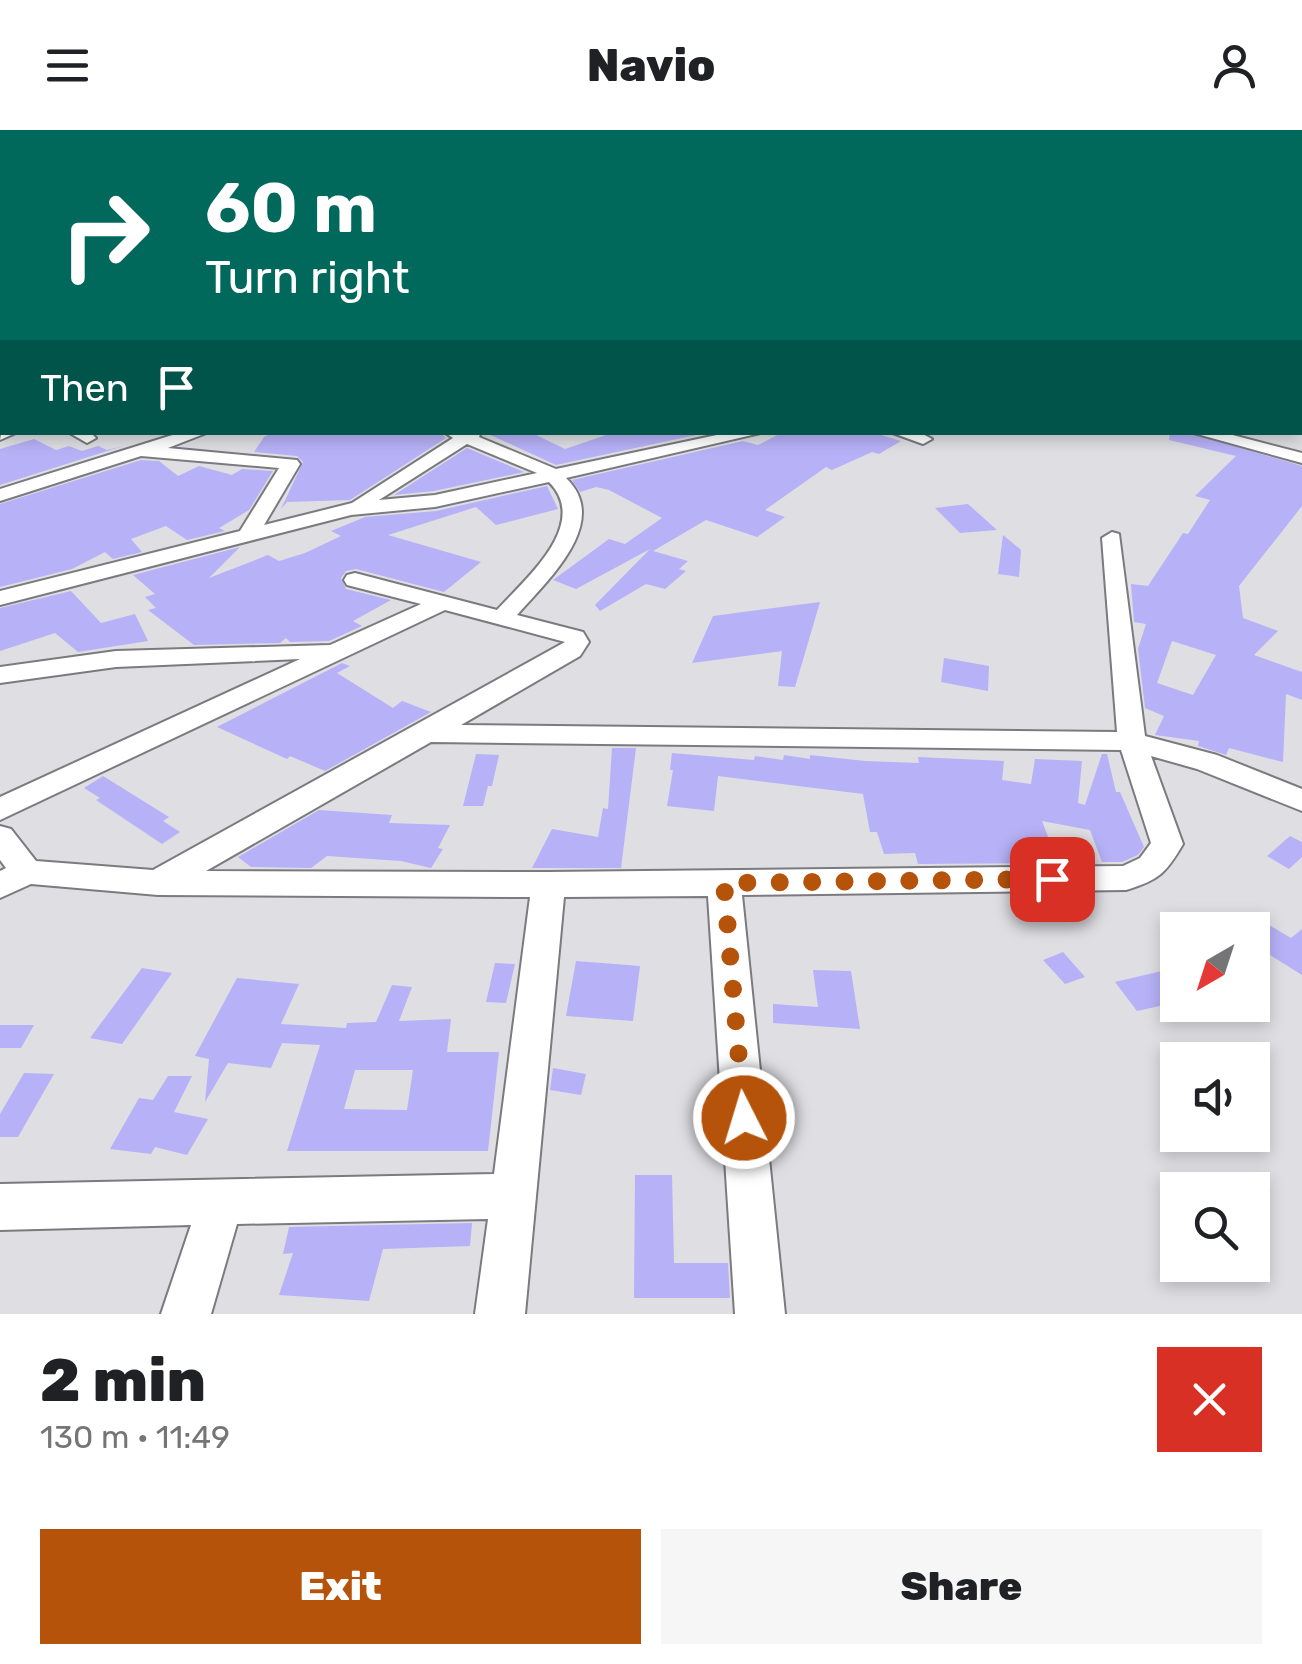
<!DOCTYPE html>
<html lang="en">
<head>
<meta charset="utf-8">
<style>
  body { margin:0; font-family:Rubik,sans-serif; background:#f6f6f6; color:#202124; height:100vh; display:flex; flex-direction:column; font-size:38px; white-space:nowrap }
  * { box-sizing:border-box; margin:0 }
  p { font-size:32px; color:#757577 }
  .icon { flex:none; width:55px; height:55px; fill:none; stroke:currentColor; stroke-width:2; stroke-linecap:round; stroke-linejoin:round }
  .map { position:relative; height:1184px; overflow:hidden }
  .drawer { display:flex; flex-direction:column; background:#fff; flex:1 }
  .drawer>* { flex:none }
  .top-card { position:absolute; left:0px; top:0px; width:1302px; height:305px; box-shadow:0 5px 15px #0003; background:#00695c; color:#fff; overflow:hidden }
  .needle { width:65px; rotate:219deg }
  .tools { position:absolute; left:1160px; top:782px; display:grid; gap:20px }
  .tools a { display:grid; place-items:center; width:110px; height:110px; border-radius:0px; background:#fff; box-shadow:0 5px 15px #0003; font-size:50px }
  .pin { position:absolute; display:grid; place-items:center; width:85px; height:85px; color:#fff; margin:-42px; border-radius:20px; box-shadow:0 5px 15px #0006 }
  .me { position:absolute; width:110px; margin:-55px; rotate:355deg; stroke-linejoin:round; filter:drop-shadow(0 0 8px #0008) }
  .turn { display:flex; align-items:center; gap:35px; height:210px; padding:0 40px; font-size:45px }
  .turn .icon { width:130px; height:130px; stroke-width:2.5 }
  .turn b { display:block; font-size:70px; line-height:85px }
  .then { display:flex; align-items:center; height:95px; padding:0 40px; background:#0003; gap:20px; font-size:38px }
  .round { display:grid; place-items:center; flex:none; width:105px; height:105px; border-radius:0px; background:#f6f6f6 }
  .overview { display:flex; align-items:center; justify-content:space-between; height:170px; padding:0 40px }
  h1 { font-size:60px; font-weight:800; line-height:75px }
  .primary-button { display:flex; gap:20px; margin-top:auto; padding:20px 40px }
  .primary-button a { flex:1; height:115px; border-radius:0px; background:#b45309; color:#fff; font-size:40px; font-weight:800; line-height:115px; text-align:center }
  .primary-button a+a { background:#f6f6f6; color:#202124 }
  header { display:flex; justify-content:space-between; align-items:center; height:130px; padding:0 40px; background:#fff; font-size:45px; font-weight:800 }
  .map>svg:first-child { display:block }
  .building { fill:#b7b1f7; fill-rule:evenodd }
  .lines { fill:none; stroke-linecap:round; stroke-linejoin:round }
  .street-casing { stroke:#7a7a7f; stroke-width:4 }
  .street { fill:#fff; fill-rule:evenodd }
  .route { stroke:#b45309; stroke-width:18; stroke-dasharray:0 32.4 }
</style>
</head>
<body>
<header><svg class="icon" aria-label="menu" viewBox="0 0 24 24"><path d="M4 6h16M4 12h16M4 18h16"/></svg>Navio<svg class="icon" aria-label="person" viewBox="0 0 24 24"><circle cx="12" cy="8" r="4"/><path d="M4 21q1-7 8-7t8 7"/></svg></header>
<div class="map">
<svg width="1302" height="1184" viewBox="0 0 1302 1184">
  <rect width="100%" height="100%" fill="#dedee3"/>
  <path class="building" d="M 274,302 L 440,302 L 446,308 L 350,370 L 287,372 L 281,379 L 303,332 L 297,326 L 254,322 L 264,307 Z
    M 484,302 L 530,302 L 565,319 L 615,302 L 710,302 L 556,335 Z
    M 783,302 L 871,302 L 901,311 L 879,324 L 872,322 L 832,340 L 826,337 L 765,380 L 785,387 L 757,407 L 706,390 L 653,421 L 688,431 L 679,439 L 686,441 L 665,459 L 646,454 L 600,481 L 595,475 L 650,419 L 576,459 L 553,450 L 609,409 L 625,414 L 662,388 L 609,360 L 596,357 L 580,362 L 572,350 L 743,311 L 758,315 Z
    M 1170,302 L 1187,302 L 1302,336 L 1302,376 L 1239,456 L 1243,488 L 1278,501 L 1254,525 L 1302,542 L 1302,570 L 1286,564 L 1283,632 L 1229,618 L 1226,625 L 1198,616 L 1199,611 L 1155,605 L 1164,586 L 1145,578 L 1138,519 L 1146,494 L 1134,492 L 1131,454 L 1148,456 L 1183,403 L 1188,404 L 1210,370 L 1195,366 L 1236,326 L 1169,310 ZM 1172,511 L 1216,525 L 1193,565 L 1157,553 Z
    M 34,309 L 56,320 L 69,316 L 82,321 L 98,316 L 107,320 L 123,316 L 0,355 L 0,319 Z
    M 467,318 L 524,342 L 434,361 L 394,365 Z
    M 141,330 L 159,331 L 178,346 L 199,336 L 232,345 L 242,339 L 273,341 L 249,380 L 219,398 L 225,401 L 187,410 L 166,396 L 131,409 L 142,422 L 113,429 L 105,422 L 72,439 L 0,457 L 0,374 Z
    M 547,356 L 558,379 L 496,395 L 476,377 L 388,405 L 481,432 L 444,462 L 356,439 L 346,441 L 341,448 L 346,459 L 391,470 L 353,491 L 362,496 L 329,511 L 290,512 L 286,508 L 280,513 L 194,515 L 148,480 L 156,478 L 145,467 L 155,464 L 133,445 L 240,417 L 209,448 L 268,425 L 279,431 L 305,423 L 341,406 L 331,401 L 365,387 L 436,381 Z
    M 968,374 L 997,400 L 960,403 L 935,378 Z
    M 1003,405 L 1021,420 L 1019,447 L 998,444 Z
    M 71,461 L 101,493 L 135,484 L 148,511 L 78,522 L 55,503 L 0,521 L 0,478 Z
    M 820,472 L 795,557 L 778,556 L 782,521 L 692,533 L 713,486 Z
    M 944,528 L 989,536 L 988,561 L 941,552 Z
    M 342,533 L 350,536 L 337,543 L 393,578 L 402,571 L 431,582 L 325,641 L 290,626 L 287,629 L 217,597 Z
    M 612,618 L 636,618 L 621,738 L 532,738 L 552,699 L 598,707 L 603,678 L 608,679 Z
    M 672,623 L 754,630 L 755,626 L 783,630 L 784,625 L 810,629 L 810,625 L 865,631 L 919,633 L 918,627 L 1004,631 L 1002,650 L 1031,654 L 1035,629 L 1082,631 L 1078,673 L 1085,675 L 1102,624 L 1107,624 L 1116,662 L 1120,662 L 1144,717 L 1138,725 L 1122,732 L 1102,732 L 1090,700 L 1042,691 L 1058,733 L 918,734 L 915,723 L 884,724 L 877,702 L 870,702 L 863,664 L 718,646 L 714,681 L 667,676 L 673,640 L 670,640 Z
    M 476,624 L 499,625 L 492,656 L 488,656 L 483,676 L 463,676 Z
    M 103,646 L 169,687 L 163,691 L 180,702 L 162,714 L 96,670 L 100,668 L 84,658 Z
    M 319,680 L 392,685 L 389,693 L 450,695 L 438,718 L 443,719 L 431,738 L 401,731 L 327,726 L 311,738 L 251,737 L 238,727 Z
    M 1290,706 L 1302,712 L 1302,727 L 1289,739 L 1267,726 Z
    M 1252,785 L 1291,808 L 1302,799 L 1302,845 L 1270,825 L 1252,834 Z
    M 1063,822 L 1085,847 L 1065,854 L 1043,830 Z
    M 576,831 L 640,836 L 633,891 L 566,886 Z
    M 495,833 L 515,834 L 506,873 L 486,872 Z
    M 142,838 L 172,843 L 122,914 L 90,908 Z
    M 813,840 L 851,841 L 860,899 L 773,893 L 773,874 L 818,877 Z
    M 1162,841 L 1178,860 L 1178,872 L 1137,881 L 1115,852 Z
    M 237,848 L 299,854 L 281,894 L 346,898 L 347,893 L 376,892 L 392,855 L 412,857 L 399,891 L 451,889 L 447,922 L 499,922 L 488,1021 L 287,1021 L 320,915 L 282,913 L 271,938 L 228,933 L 205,972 L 209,929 L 195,926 ZM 355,940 L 413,940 L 407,980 L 344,979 Z
    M 0,895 L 34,895 L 21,918 L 0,918 Z
    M 553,938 L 586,944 L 581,965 L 550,960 Z
    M 24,943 L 54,944 L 18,1007 L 0,1007 L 0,984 Z
    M 168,946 L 192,946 L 174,982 L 208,989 L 187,1025 L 155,1017 L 151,1024 L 110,1019 L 139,968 L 153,970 Z
    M 635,1045 L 672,1045 L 674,1133 L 728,1133 L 730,1168 L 634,1168 Z
    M 472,1093 L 470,1116 L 383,1119 L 369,1171 L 279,1165 L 293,1123 L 283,1124 L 289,1097 Z"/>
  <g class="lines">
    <defs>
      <path id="street" d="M 1300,151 L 1302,151 L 1302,157 L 1300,157 Z
        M 0,158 L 2,159 L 2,165 L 0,166 Z
        M 1302,177 L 1302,187 L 1300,188 L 1300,178 Z
        M 2,194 L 2,202 L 0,203 L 0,195 Z
        M 1300,200 L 1302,200 L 1302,210 L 1300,210 Z
        M 0,225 L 2,225 L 2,233 L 0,233 Z
        M 0,260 L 2,260 L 2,270 L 0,270 Z
        M 1300,290 L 1302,290 L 1302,300 L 1300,300 Z
        M 2,299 L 2,302 L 18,302 L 0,310 Z
        M 68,302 L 90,302 L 96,308 L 87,313 Z
        M 182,302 L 209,302 L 168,318 L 297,330 L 300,334 L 264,395 L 352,373 L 453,308 L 444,302 L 481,302 L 479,307 L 556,339 L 731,302 L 765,302 L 566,348 C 612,392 547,451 517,485 L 583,502 L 589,512 L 580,526 L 461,595 L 1117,602 L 1102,408 L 1112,402 L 1119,404 L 1145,606 L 1217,625 L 1302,659 L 1302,681 L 1197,639 L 1151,626 L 1183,714 C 1166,743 1159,750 1126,760 L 742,765 L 785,1184 L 735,1184 L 708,766 L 564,767 L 525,1184 L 475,1184 L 488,1089 L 237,1094 L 211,1184 L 161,1184 L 191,1095 L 0,1100 L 0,1054 L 494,1044 L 530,767 L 158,765 L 31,754 L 0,768 L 0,741 L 6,738 L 0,730 L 0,696 L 11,699 L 36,731 L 153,740 L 565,512 L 445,480 L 0,690 L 0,667 L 300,529 L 116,537 L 0,553 L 0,537 L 116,521 L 330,515 L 421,474 L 347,455 L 344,450 L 347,445 L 355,443 L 497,480 C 525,449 591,394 549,352 L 435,377 L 351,385 L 0,475 L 0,461 L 240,401 L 279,338 L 141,326 L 0,371 L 0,359 ZM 467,314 L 537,343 L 435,365 L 379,370 ZM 431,612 L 1121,620 L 1151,713 L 1140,728 L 1123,736 L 548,742 L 206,741 Z
        M 890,302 L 919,302 L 932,309 L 923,314 Z
        M 1190,302 L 1221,302 L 1302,323 L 1302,333 Z"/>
    </defs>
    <use href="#street" class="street-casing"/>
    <use href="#street" class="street"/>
  </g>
  <linearGradient id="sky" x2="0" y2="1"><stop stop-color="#79b8e9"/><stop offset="0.44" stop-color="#f0f0f2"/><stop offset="1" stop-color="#f0f0f2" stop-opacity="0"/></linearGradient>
  <rect width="1302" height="296" fill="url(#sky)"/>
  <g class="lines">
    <path class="route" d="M 744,988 L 724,753 L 1052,749"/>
  </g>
</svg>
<div class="tools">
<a><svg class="needle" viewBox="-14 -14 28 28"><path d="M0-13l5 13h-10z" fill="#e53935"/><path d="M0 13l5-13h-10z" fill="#757577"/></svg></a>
<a><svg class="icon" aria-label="sound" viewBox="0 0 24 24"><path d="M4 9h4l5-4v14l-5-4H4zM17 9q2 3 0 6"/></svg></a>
<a><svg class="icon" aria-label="search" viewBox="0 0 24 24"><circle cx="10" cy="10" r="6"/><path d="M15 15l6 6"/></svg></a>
</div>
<div class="pin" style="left:1052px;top:749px;background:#d93025"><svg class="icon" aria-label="arrive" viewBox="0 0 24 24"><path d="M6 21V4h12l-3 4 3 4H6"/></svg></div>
<svg class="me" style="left:744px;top:988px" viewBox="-20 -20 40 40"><circle r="17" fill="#b45309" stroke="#fff" stroke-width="3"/><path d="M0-11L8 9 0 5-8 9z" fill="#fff"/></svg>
<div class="top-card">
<div class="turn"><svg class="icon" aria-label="right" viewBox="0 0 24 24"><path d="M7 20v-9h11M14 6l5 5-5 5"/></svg><div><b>60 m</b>Turn right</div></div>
<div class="then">Then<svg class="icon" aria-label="arrive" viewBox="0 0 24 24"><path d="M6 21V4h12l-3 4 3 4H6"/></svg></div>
</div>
</div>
<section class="drawer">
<div class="overview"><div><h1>2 min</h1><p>130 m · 11:49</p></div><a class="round" style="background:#d93025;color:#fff"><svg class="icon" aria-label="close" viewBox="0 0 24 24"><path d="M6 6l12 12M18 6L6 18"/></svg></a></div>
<div class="primary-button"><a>Exit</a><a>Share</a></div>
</section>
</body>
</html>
